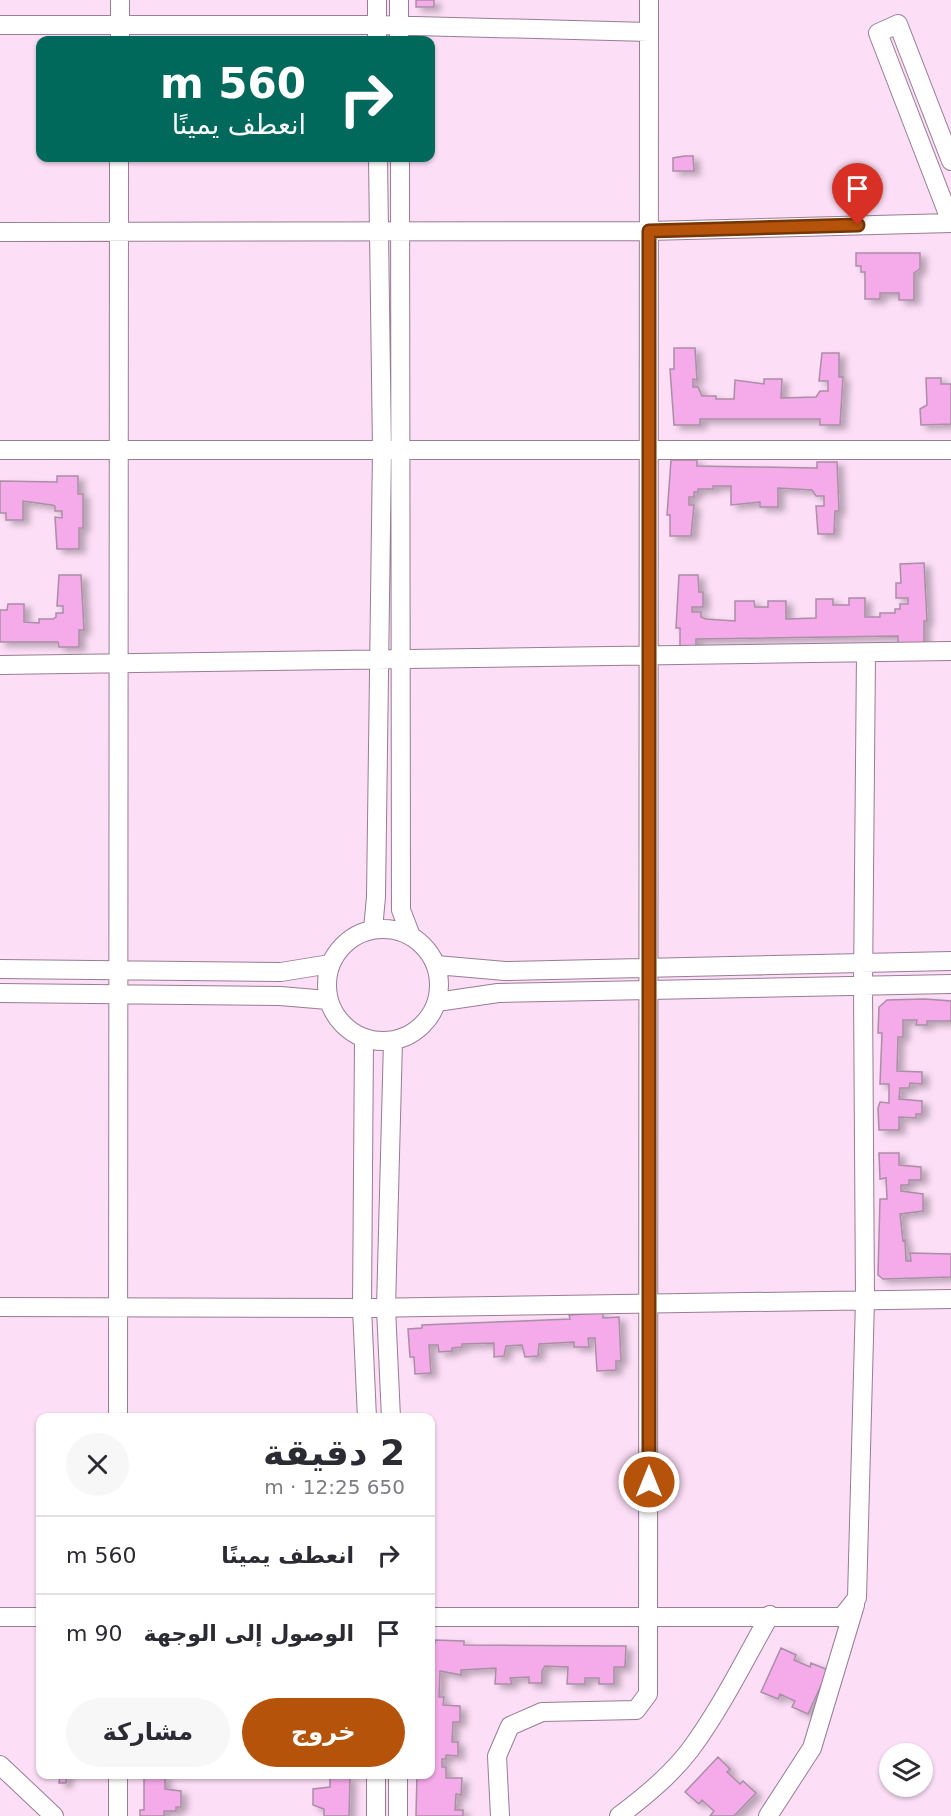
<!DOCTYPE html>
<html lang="ar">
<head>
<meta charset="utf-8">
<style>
  body { margin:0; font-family:"DejaVu Sans",Cairo,sans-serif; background:#f7f7f7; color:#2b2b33; direction:rtl; height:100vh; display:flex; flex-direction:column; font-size:22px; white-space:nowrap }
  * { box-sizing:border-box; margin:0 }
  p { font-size:20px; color:#7c7c81 }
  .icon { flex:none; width:33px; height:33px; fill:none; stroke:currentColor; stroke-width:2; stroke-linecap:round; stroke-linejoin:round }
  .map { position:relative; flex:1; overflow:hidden; direction:ltr }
  .drawer { position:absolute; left:36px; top:1413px; width:399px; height:366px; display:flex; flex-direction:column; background:#fff; border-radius:12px; box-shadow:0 2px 4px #0004; direction:rtl }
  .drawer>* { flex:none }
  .top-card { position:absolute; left:36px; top:36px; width:399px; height:126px; border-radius:12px; box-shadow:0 2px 4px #0004; direction:rtl; background:#00695c; color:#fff; overflow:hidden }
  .tools { position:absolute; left:879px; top:1743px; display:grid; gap:12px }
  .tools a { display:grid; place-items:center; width:54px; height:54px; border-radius:50%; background:#fff; box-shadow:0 2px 4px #0004; font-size:30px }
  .pin { position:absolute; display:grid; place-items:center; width:51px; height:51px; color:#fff; margin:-62px -26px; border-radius:50% 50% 50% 0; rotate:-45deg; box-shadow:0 0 6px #0007 }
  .pin .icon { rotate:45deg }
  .me { position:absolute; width:66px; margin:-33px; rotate:0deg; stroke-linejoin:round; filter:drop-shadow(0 0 4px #0008) }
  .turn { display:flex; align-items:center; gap:21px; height:126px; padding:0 30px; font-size:27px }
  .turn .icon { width:78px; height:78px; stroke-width:2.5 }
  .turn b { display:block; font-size:42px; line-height:51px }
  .round { display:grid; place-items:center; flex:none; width:63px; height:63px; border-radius:32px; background:#f7f7f7 }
  .summary { display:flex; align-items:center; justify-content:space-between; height:102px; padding:0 30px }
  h1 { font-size:36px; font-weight:700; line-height:45px }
  .button { display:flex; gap:12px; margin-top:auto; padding:12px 30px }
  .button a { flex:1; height:69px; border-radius:36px; background:#b45309; color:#fff; font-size:24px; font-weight:700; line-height:69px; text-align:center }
  .button a+a { background:#f7f7f7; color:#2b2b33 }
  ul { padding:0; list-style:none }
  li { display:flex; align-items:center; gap:18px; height:78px; padding:0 30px; border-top:2px solid #e1e1e2 }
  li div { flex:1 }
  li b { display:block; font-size:22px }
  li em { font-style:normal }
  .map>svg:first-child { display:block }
  .building { fill:#f5abea; stroke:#a98ea5; stroke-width:1.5; filter:url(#shadow) }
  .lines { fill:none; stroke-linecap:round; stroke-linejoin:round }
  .minor-casing { stroke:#987d93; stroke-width:20 }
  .minor { stroke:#fff; stroke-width:18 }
  .route-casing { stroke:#753606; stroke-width:15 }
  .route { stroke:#b45309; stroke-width:10 }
</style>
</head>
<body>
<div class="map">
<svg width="951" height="1816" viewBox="0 0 951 1816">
  <defs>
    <filter id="shadow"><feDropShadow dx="6" dy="4" stdDeviation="3" flood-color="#0004"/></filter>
  </defs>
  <rect width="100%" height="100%" fill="#fcdef6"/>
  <path class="building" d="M 416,0 L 434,0 L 434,7 L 416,7 Z
    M 684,156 L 693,156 L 694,171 L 673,171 L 673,158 Z
    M 856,253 L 920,253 L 920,269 L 914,273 L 914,300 L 899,300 L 899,293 L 880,293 L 880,299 L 865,299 L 865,272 L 861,272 L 861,266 L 856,266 Z
    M 674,348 L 695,348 L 697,380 L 693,379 L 693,387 L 698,387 L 702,396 L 716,396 L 716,399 L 734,399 L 735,380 L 764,384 L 764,379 L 782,379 L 781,398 L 816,397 L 820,391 L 828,391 L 828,381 L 819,381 L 822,353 L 839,353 L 839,377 L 843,377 L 840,425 L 820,425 L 820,419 L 700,419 L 700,425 L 674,425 L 670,369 L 674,369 Z
    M 926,378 L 941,378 L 941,384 L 951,384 L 951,424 L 921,425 L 920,409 L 927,405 Z
    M 671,460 L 697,460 L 697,466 L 817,468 L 817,462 L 837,462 L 839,511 L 835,511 L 834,534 L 818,534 L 816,506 L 824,506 L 824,496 L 816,496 L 812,490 L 778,488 L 778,507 L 760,507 L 760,502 L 731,505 L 731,486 L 713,486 L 713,489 L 698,489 L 698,492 L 694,492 L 694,497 L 689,497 L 689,505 L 694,505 L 691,536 L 670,536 L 670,515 L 667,515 Z
    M 57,476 L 78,476 L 78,494 L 83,494 L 83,528 L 79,528 L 79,549 L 57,549 L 55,517 L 62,518 L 62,511 L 55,511 L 55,506 L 52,505 L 23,501 L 23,520 L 6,520 L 6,513 L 0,513 L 0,481 L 57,482 Z
    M 924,563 L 927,621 L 924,621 L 924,643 L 898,643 L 898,636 L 696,639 L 696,646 L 680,646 L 680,628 L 676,628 L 679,575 L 698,575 L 699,592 L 703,592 L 703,607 L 692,607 L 692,612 L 701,612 L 701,617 L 706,619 L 735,621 L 735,601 L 754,601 L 755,607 L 768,607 L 768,601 L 786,601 L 786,619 L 816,618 L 816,599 L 833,599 L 833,605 L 849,605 L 849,598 L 865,598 L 865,617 L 880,617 L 880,613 L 895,613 L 895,609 L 900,609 L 900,604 L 908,604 L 908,598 L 896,598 L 896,583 L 901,583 L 900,564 Z
    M 59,575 L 81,575 L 84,630 L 79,630 L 79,647 L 59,647 L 58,642 L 0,642 L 0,610 L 7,610 L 8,604 L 24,604 L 24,622 L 39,623 L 39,619 L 53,619 L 56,617 L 56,613 L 63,613 L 63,606 L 57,606 Z
    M 925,999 L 951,1001 L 951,1021 L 927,1021 L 927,1025 L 916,1025 L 917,1020 L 903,1020 L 903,1037 L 898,1037 L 897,1071 L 922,1072 L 922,1084 L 910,1083 L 909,1088 L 900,1088 L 899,1099 L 922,1101 L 922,1114 L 916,1114 L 916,1118 L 899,1117 L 899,1130 L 879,1130 L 878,1108 L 880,1102 L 889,1103 L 889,1084 L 880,1084 L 882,1033 L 878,1033 L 879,1007 L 887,1000 Z
    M 879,1153 L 899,1153 L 899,1165 L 921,1167 L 921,1180 L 909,1180 L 909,1185 L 901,1185 L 901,1191 L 923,1194 L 923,1211 L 900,1214 L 903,1241 L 905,1240 L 906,1261 L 911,1261 L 910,1253 L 951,1254 L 951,1277 L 883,1279 L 878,1275 L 880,1199 L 887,1199 L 886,1178 L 880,1179 Z
    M 603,1313 L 603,1318 L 619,1317 L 621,1361 L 616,1361 L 616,1370 L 597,1371 L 595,1338 L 588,1338 L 589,1347 L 574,1347 L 574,1342 L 539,1344 L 538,1356 L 525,1357 L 522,1345 L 506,1346 L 504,1356 L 494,1357 L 494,1343 L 462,1344 L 462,1347 L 452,1348 L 452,1351 L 439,1352 L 438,1345 L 429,1345 L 431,1373 L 415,1374 L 414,1357 L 410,1357 L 408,1329 L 422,1328 L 422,1325 L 570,1319 L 569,1315 Z
    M 435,1640 L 464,1641 L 464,1645 L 626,1646 L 625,1667 L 614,1667 L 614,1684 L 599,1684 L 599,1678 L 585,1678 L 585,1684 L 567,1684 L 568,1667 L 545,1666 L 542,1671 L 542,1683 L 529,1683 L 529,1677 L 510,1678 L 512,1684 L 495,1684 L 496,1668 L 461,1670 L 461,1675 L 440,1671 L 439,1697 L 444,1697 L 443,1705 L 460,1706 L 460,1722 L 453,1722 L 452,1742 L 458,1742 L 458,1756 L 446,1755 L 446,1759 L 442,1759 L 442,1767 L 446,1767 L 446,1778 L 462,1778 L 461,1795 L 456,1794 L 455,1810 L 463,1810 L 463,1816 L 416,1816 L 417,1774 L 430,1774 L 430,1643 L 435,1643 Z
    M 781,1648 L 796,1655 L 794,1660 L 810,1667 L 811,1663 L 828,1670 L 808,1714 L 792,1707 L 795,1701 L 780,1694 L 778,1699 L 761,1692 Z
    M 718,1757 L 730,1769 L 727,1772 L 740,1784 L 743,1781 L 756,1793 L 734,1816 L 710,1816 L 714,1811 L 702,1800 L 699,1804 L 685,1792 Z
    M 60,1774 L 67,1774 L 66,1783 L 59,1783 Z
    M 165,1776 L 165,1789 L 181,1791 L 181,1807 L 176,1807 L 176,1811 L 164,1811 L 164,1816 L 140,1816 L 140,1810 L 144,1810 L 144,1777 Z
    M 330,1777 L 350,1778 L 349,1816 L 324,1816 L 324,1809 L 313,1805 L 313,1789 L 330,1787 Z"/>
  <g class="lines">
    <defs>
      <path id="minor" d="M 399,0 L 399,40
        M 0,25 L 377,25 L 649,32
        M 120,40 L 120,0
        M 377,40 L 377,0
        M 400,158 L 401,910 L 411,936
        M 951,161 L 898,24 L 878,33 L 951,222
        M 0,232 L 649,231 L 951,223
        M 0,450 L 951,450
        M 0,665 L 951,651
        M327 985a56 56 0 1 1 112 0a56 56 0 1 1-112 0Z
        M 373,929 L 376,897 L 382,450 L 378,158
        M 436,965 L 505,971 L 951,961
        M 0,969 L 281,972 L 330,964
        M 0,993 L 280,996 L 328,1000
        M 437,1002 L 498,993 L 951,984
        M 364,1039 L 362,1308 L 367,1418
        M 0,1307 L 362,1308 L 951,1299
        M 118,1418 L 119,158
        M 391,1418 L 386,1308 L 393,1041
        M 0,1617 L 40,1617
        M 430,1617 L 842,1617 L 857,1598 L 865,1300 L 863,987 L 866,653
        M 0,1765 L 54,1816
        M 118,1816 L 118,1774
        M 376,1816 L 376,1774
        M 398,1816 L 398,1774
        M 500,1816 L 497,1756 L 510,1726 L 542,1712 L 636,1710 L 648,1694 L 649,0
        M 619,1816 C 644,1797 670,1776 690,1750 C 721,1708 744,1661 770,1615
        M 768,1816 L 812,1748 L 855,1605"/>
    </defs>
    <use href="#minor" class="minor-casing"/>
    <use href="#minor" class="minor"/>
  </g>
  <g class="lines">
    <defs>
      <path id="route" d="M 649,1482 L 649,231 L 858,225"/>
    </defs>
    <use href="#route" class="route-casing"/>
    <use href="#route" class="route"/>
  </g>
</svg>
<div class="tools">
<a><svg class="icon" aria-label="layers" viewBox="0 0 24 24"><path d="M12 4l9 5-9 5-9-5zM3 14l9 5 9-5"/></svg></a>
</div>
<div class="pin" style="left:858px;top:225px;background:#d93025"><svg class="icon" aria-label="arrive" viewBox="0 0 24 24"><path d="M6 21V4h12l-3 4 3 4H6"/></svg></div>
<svg class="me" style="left:649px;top:1482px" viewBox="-20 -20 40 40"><circle r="17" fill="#b45309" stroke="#fff" stroke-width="3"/><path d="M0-11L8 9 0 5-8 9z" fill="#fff"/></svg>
<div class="top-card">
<div class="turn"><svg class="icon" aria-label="right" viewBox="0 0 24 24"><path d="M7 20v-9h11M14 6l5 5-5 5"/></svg><div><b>560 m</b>انعطف يمينًا</div></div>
</div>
<section class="drawer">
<div class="summary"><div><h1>2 دقيقة</h1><p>650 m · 12:25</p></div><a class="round"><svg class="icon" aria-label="close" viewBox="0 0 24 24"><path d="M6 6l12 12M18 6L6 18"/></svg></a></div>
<ul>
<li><svg class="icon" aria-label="right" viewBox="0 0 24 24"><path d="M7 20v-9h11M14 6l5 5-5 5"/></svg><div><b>انعطف يمينًا</b></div><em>560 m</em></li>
<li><svg class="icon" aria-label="arrive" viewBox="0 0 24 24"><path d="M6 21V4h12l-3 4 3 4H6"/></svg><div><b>الوصول إلى الوجهة</b></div><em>90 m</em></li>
</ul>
<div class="button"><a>خروج</a><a>مشاركة</a></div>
</section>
</div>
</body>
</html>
